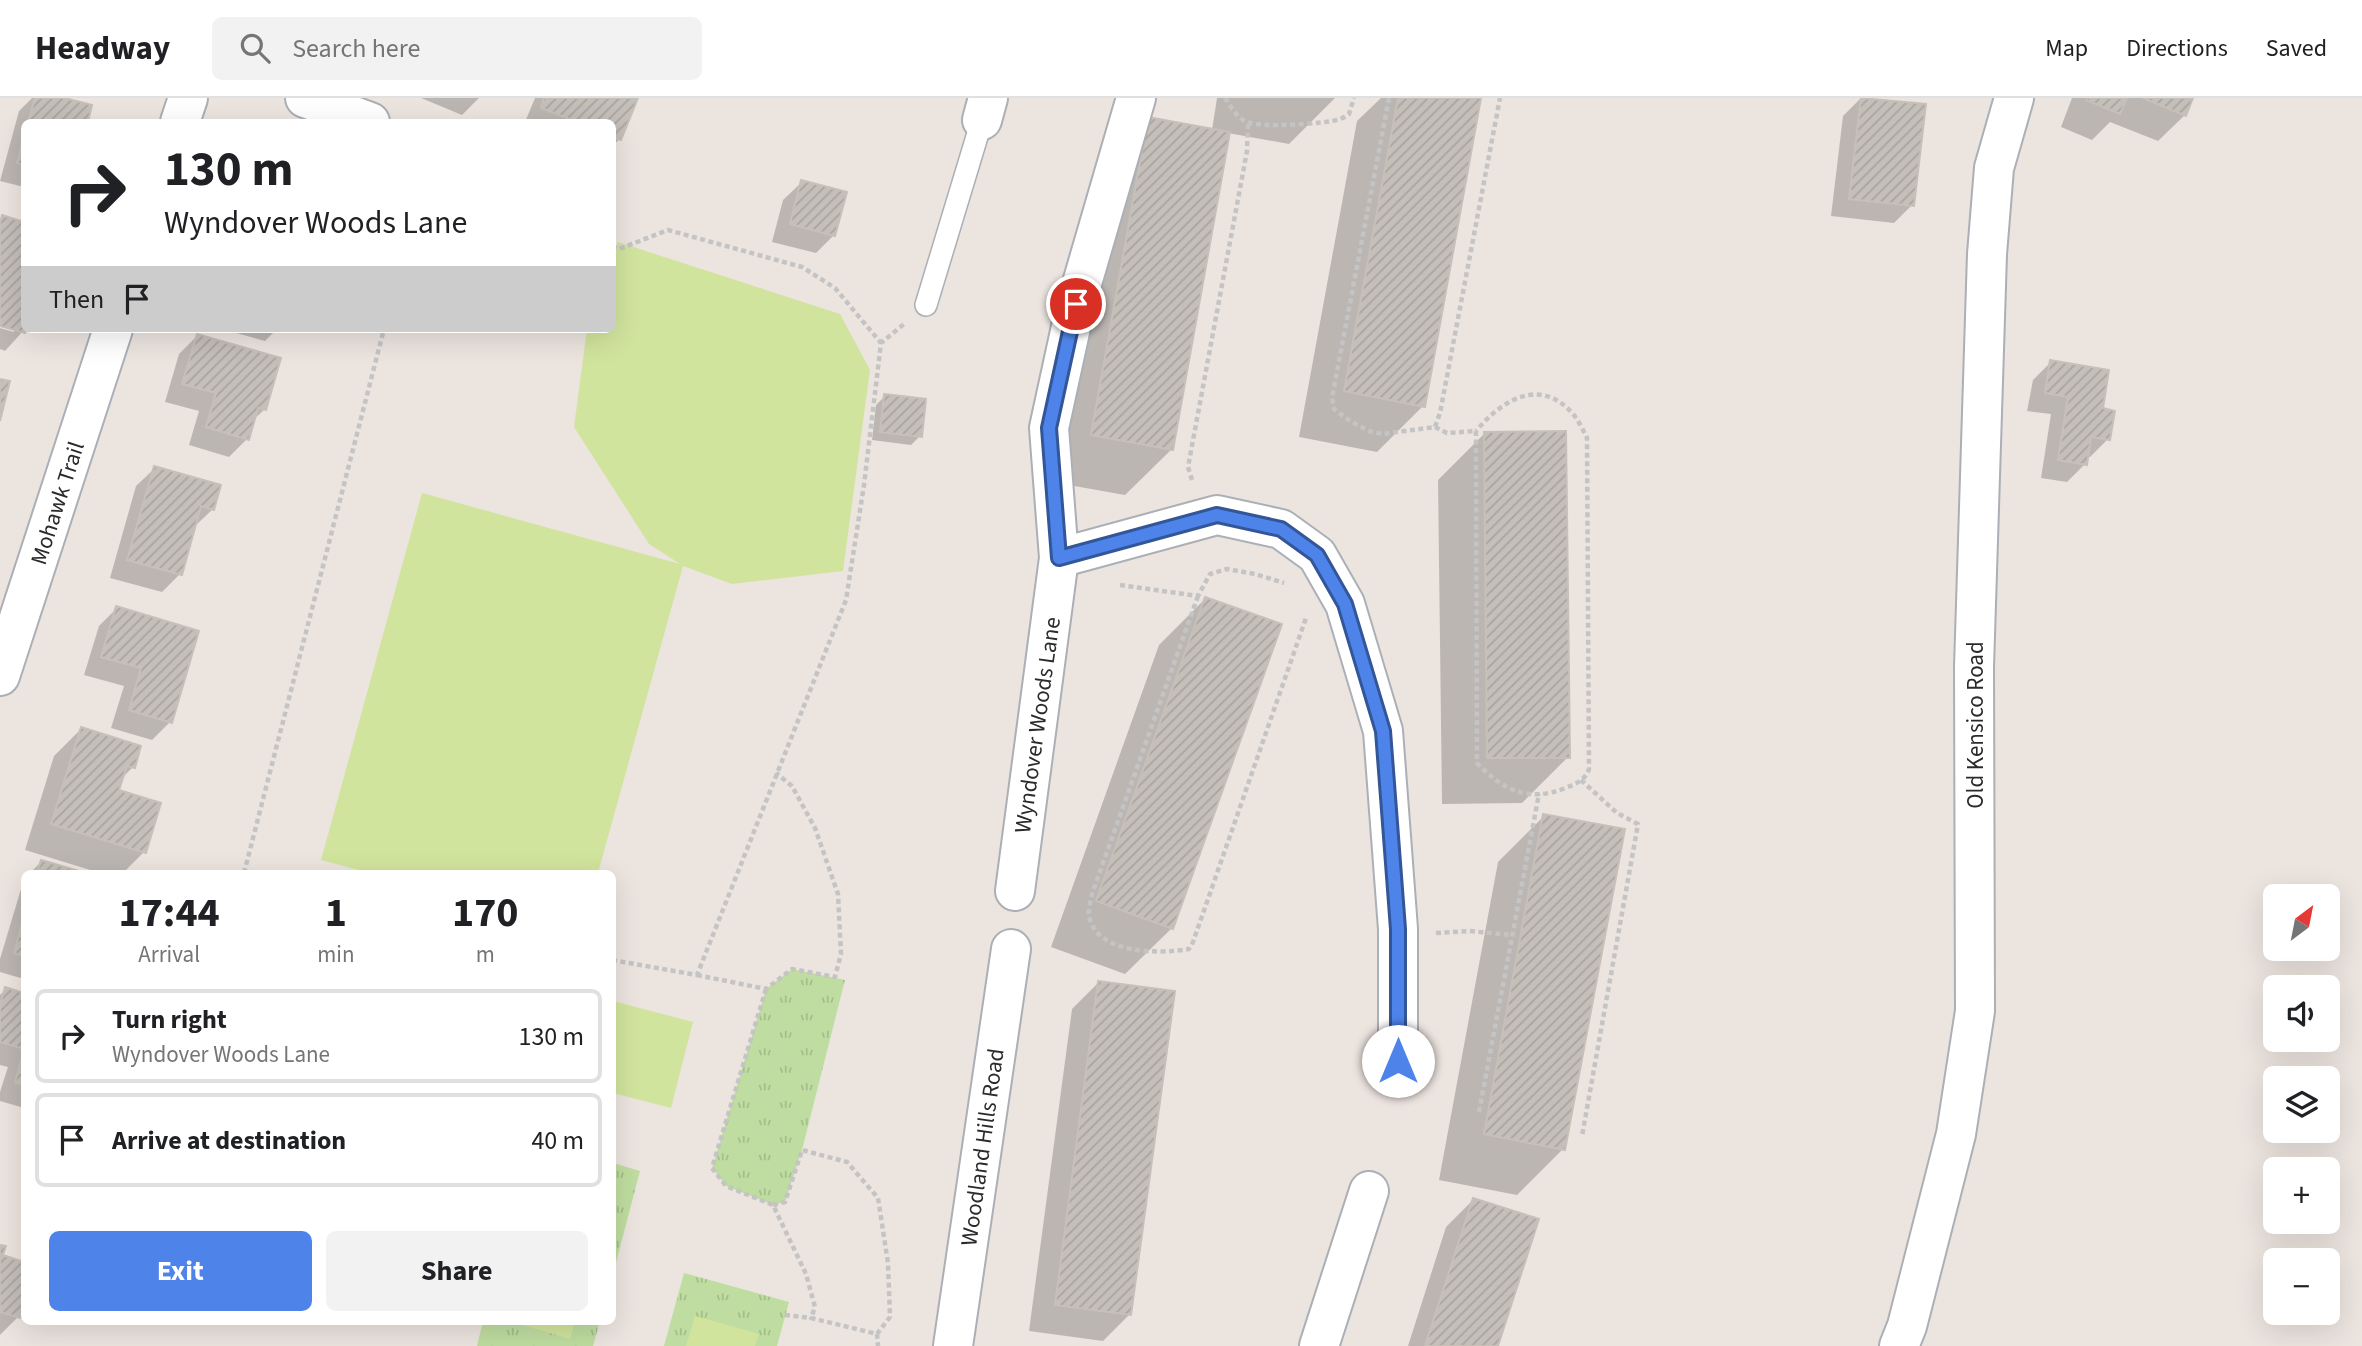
<!DOCTYPE html>
<html lang="en">
<head>
<meta charset="utf-8">
<style>
  body { margin:0; font-family:"Source Sans 3",sans-serif; background:#f2f2f2; color:#202124; height:100vh; display:flex; flex-direction:column; font-size:26px; white-space:nowrap }
  * { box-sizing:border-box; margin:0 }
  p { font-size:23px; color:#757577 }
  .icon { flex:none; width:38px; height:38px; fill:none; stroke:currentColor; stroke-width:2; stroke-linecap:round; stroke-linejoin:round }
  .map { position:relative; flex:1; overflow:hidden }
  .details { position:absolute; left:21px; top:772px; width:595px; height:455px; display:flex; flex-direction:column; background:#fff; border-radius:10px; box-shadow:0 7px 28px #0002 }
  .details>* { flex:none }
  .top-card { position:absolute; left:21px; top:21px; width:595px; height:214px; border-radius:10px; box-shadow:0 7px 28px #0002; background:#fff; color:#202124; overflow:hidden }
  .needle { width:46px; rotate:32deg }
  .tools { position:absolute; left:2263px; top:786px; display:grid; gap:14px }
  .tools a { display:grid; place-items:center; width:77px; height:77px; border-radius:10px; background:#fff; box-shadow:0 7px 28px #0002; font-size:35px }
  .pin { position:absolute; display:grid; place-items:center; width:60px; height:60px; color:#fff; margin:-30px; border:4px solid #fff; border-radius:50%; box-shadow:0 2px 7px #0007 }
  .me { position:absolute; width:77px; margin:-38px; rotate:0deg; stroke-linejoin:round; filter:drop-shadow(0 0 5px #0008) }
  .turn { display:flex; align-items:center; gap:24px; height:147px; padding:0 28px; font-size:32px }
  .turn .icon { width:91px; height:91px; stroke-width:2.5 }
  .turn b { display:block; font-size:49px; line-height:60px }
  .then { display:flex; align-items:center; height:66px; padding:0 28px; background:#0003; gap:14px; font-size:26px }
  .eta { display:flex; justify-content:space-evenly; align-items:center; height:119px; text-align:center }
  .eta b { font-size:42px; font-weight:700; line-height:49px }
  .button { display:flex; gap:14px; margin-top:auto; padding:14px 28px }
  .button a { flex:1; height:80px; border-radius:10px; background:#4e84ea; color:#fff; font-size:28px; font-weight:700; line-height:80px; text-align:center }
  .button a+a { background:#f2f2f2; color:#202124 }
  ul { padding:0; list-style:none }
  li { display:flex; align-items:center; gap:21px; height:94px; margin:0 14px 10px; padding:0 14px; border:4px solid #e0e0e0; border-radius:10px }
  li div { flex:1 }
  li b { display:block; font-size:26px }
  li em { font-style:normal }
  header { display:flex; align-items:center; gap:42px; box-sizing:border-box; height:98px; padding:0 35px; background:#fff; border-bottom:2px solid #e0e0e0 }
  header strong { font-size:33px }
  nav { display:flex; gap:38px; margin-inline-start:auto; font-size:24px }
  .search { width:490px; height:63px; background:#f2f2f2; display:flex; align-items:center; gap:18px; box-sizing:border-box; padding:0 24px; border-radius:10px; color:#757577; font-size:26px }
  .map>svg:first-child { display:block }
  .park { fill:url(#park-tufts) }
  .pitch { fill:#d1e49d }
  .shadow { fill:#0003 }
  .building { fill:url(#building-hatch); stroke:#c7c0b9; stroke-width:2 }
  .lines { fill:none; stroke-linecap:round; stroke-linejoin:round }
  .lane-casing { stroke:#abafb6; stroke-width:24 }
  .street-casing { stroke:#abafb6; stroke-width:42 }
  .path { stroke:#c4c4c4; stroke-width:4.5; stroke-dasharray:5 3.5; stroke-linecap:butt }
  .lane { stroke:#fff; stroke-width:21 }
  .street { stroke:#fff; stroke-width:38 }
  .route-casing { stroke:#335698; stroke-width:18 }
  .route { stroke:#4e84ea; stroke-width:12 }
  .labels { text-anchor:middle; stroke-width:6; stroke-linejoin:round; paint-order:stroke }
  .street-label { font-size:23px; fill:#2b2b2b; stroke:#fff }
</style>
</head>
<body>
<header>
<strong>Headway</strong>
<div class="search"><svg class="icon" aria-label="search" viewBox="0 0 24 24"><circle cx="10" cy="10" r="6"/><path d="M15 15l6 6"/></svg>Search here</div>
<nav><a>Map</a><a>Directions</a><a>Saved</a></nav>
</header>
<div class="map">
<svg width="2362" height="1248" viewBox="0 0 2362 1248">
  <defs>
    <pattern id="park-tufts" width="24" height="20" patternUnits="userSpaceOnUse" patternTransform="scale(1.75)"><rect width="24" height="20" fill="#bfdda0"/><path d="M3 7l-1-3M5 7V3M7 7l1-3M15 17l-1-3M17 17v-4M19 17l1-3" fill="none" stroke="#a4be8a"/></pattern>
    <pattern id="building-hatch" width="6" height="6" patternUnits="userSpaceOnUse" patternTransform="scale(1.75)"><rect width="6" height="6" fill="#c5bfba"/><path d="M-1 1l2-2M0 6l6-6M5 7l2-2" fill="none" stroke="#a9a4a0"/></pattern>
  </defs>
  <rect width="100%" height="100%" fill="#ece4df"/>
  <path class="park" d="M 792,871 L 845,882 L 802,1052 L 785,1104 L 773,1107 L 726,1088 L 712,1070 L 766,891 Z
    M 613,1065 L 640,1073 L 613,1176 L 612,1065 Z
    M 684,1175 L 789,1204 L 777,1248 L 664,1248 Z
    M 483,1223 L 600,1223 L 593,1248 L 477,1248 Z"/>
  <path class="pitch" d="M 618,144 L 840,216 L 870,272 L 843,473 L 732,486 L 683,468 L 598,775 L 370,775 L 321,762 L 422,395 L 680,466 L 649,446 L 574,329 L 587,231 L 612,231 L 613,157 Z
    M 613,903 L 693,924 L 671,1010 L 613,995 Z
    M 695,1218 L 759,1236 L 755,1248 L 686,1248 Z
    M 509,1223 L 575,1223 L 570,1241 Z"/>
  <path class="shadow" d="M 32,0 L 58,0 L 90,9 L 86,24 L 24,24 L 24,89 L 0,83 L 19,13 Z
    M 421,0 L 479,0 L 462,17 Z
    M 535,0 L 636,0 L 620,41 L 612,48 L 612,24 L 525,24 Z
    M 1217,0 L 1335,0 L 1289,46 L 1228,35 L 1172,351 L 1125,397 L 1046,383 L 1103,67 L 1149,21 L 1212,32 Z
    M 1381,0 L 1480,0 L 1423,308 L 1377,354 L 1299,339 L 1357,23 Z
    M 1861,0 L 1924,7 L 1912,107 L 1894,125 L 1831,118 L 1843,18 Z
    M 2072,0 L 2191,0 L 2185,17 L 2158,43 L 2110,24 L 2092,42 L 2061,29 Z
    M 802,84 L 834,137 L 816,155 L 772,144 L 783,102 Z
    M 3,119 L 24,126 L 25,231 L 5,253 L 0,251 L 0,230 L 14,234 L 14,230 L 0,226 L 0,122 Z
    M 222,231 L 277,231 L 265,243 Z
    M 197,238 L 265,311 L 252,323 L 247,341 L 229,359 L 189,347 L 199,313 L 165,304 L 179,256 Z
    M 2051,264 L 2101,312 L 2108,341 L 2090,359 L 2086,359 L 2085,366 L 2067,384 L 2041,380 L 2051,316 L 2027,313 L 2033,282 Z
    M 885,298 L 920,338 L 911,347 L 872,342 L 876,307 Z
    M 1484,336 L 1568,659 L 1522,705 L 1442,706 L 1438,382 Z
    M 155,370 L 213,411 L 194,429 L 180,476 L 162,494 L 110,480 L 136,388 Z
    M 1205,501 L 1172,830 L 1125,876 L 1051,849 L 1159,547 Z
    M 117,510 L 170,624 L 152,642 L 111,630 L 124,588 L 84,577 L 99,528 Z
    M 81,631 L 133,669 L 121,681 L 117,693 L 144,754 L 123,775 L 100,775 L 25,752 L 54,658 Z
    M 1544,718 L 1563,1051 L 1517,1097 L 1439,1082 L 1498,764 Z
    M 41,764 L 80,775 L 30,775 Z
    M 24,781 L 24,881 L 0,874 L 0,861 Z
    M 1099,884 L 1130,1216 L 1103,1243 L 1029,1233 L 1072,911 Z
    M 6,891 L 24,897 L 24,1010 L 0,1003 L 0,994 L 8,969 L 0,967 L 0,897 Z
    M 1473,1102 L 1496,1248 L 1408,1248 L 1446,1129 Z
    M 0,1148 L 1,1158 L 24,1166 L 24,1200 L 18,1219 L 0,1237 Z"/>
  <path class="building" d="M 35,0 L 65,0 L 92,7 L 88,24 L 28,24 Z
    M 544,0 L 638,0 L 621,42 L 612,39 L 612,24 L 577,24 L 541,10 Z
    M 1398,0 L 1481,0 L 1425,309 L 1344,293 Z
    M 1861,0 L 1926,6 L 1914,108 L 1849,101 Z
    M 2087,0 L 2127,0 L 2120,16 L 2086,2 Z
    M 2143,0 L 2193,0 L 2186,18 Z
    M 1148,19 L 1230,34 L 1173,352 L 1091,337 Z
    M 24,38 L 24,67 L 17,65 Z
    M 801,82 L 847,94 L 835,138 L 790,126 Z
    M 2,117 L 24,124 L 25,235 L 0,228 L 0,126 Z
    M 197,236 L 281,260 L 266,312 L 258,310 L 249,342 L 206,329 L 216,295 L 182,286 Z
    M 2050,262 L 2109,272 L 2103,310 L 2115,313 L 2110,342 L 2091,339 L 2087,367 L 2058,362 L 2068,299 L 2045,295 Z
    M 0,281 L 10,283 L 0,323 Z
    M 884,296 L 926,301 L 922,339 L 880,334 Z
    M 1566,333 L 1570,660 L 1487,660 L 1484,334 Z
    M 154,368 L 221,387 L 214,412 L 201,408 L 182,477 L 127,462 Z
    M 1205,499 L 1282,526 L 1173,831 L 1096,803 Z
    M 116,508 L 199,533 L 172,625 L 129,612 L 141,570 L 101,559 Z
    M 81,629 L 141,648 L 135,670 L 127,668 L 119,692 L 161,705 L 146,755 L 51,726 Z
    M 1543,716 L 1625,731 L 1565,1052 L 1484,1036 Z
    M 41,762 L 86,775 L 37,775 Z
    M 24,818 L 24,858 L 14,855 Z
    M 1098,883 L 1175,893 L 1131,1217 L 1055,1207 Z
    M 5,889 L 24,895 L 24,951 L 0,944 L 0,907 Z
    M 24,952 L 24,987 L 15,984 Z
    M 1473,1100 L 1539,1121 L 1498,1248 L 1425,1248 Z
    M 0,1147 L 6,1148 L 3,1157 L 24,1164 L 24,1206 L 20,1220 L 0,1214 Z"/>
  <g class="lines">
    <defs>
      <path id="lane" d="M 926,207 L 982,22"/>
      <path id="street" d="M 305,0 L 370,24
        M 982,22 L 988,0
        M 180,24 L 188,0
        M 1059,460 L 1217,417 L 1281,431 L 1317,457 L 1345,506 L 1383,633 L 1398,831 L 1398,963
        M 0,578 L 113,231
        M 1015,793 L 1059,460 L 1049,330 L 1076,206 L 1136,0
        M 953,1248 L 1011,851
        M 1319,1248 L 1369,1093
        M 1899,1248 L 1907,1228 L 1956,1036 L 1975,913 L 1974,569 L 1987,156 L 1994,70 L 2014,0"/>
    </defs>
    <use href="#lane" class="lane-casing"/>
    <use href="#street" class="street-casing"/>
    <path class="path" d="M 1225,0 C 1231,9 1237,20 1247,24 C 1259,30 1327,26 1340,21 C 1343,20 1346,18 1349,16 L 1354,0
      M 1389,0 L 1332,300 L 1334,311 L 1350,323 L 1369,333 L 1382,336 L 1435,329 L 1440,315 L 1500,0
      M 612,148 L 619,151 L 668,132 L 802,169 L 835,190 L 881,245
      M 1435,329 L 1447,335 L 1476,333 L 1477,665 C 1503,692 1528,705 1565,690 C 1576,686 1585,682 1589,671 L 1587,340 C 1583,332 1579,323 1573,316 C 1540,278 1502,302 1476,333
      M 1192,382 L 1188,369 L 1247,53 L 1248,25
      M 1120,487 L 1198,498 L 1210,476 L 1227,471 L 1255,476 L 1284,485
      M 1198,498 L 1092,796 C 1091,803 1088,811 1089,818 C 1097,857 1159,856 1189,851 L 1193,844 L 1306,520
      M 1581,682 L 1617,715 L 1638,726 L 1582,1038
      M 244,775 L 384,231
      M 1436,835 L 1469,833 L 1512,837
      M 612,862 L 697,877 L 846,502 L 864,387 L 881,245 L 904,226
      M 697,877 L 766,891 L 792,871 L 835,879 L 841,856 L 838,796 L 815,730 L 792,688 L 776,675
      M 766,891 L 712,1070 L 726,1088 L 773,1107 L 806,1176 L 815,1209 L 811,1220 L 877,1236 L 878,1248
      M 1479,1014 L 1539,696
      M 773,1107 L 785,1104 L 802,1052 L 847,1064 L 878,1100 L 888,1165 L 890,1219 L 877,1236
      M 785,1217 L 811,1220"/>
    <use href="#lane" class="lane"/>
    <use href="#street" class="street"/>
  </g>
  <g class="lines">
    <defs>
      <path id="route" d="M 1076,206 L 1049,330 L 1059,460 L 1217,417 L 1281,431 L 1317,457 L 1345,506 L 1383,633 L 1398,831 L 1398,963"/>
    </defs>
    <use href="#route" class="route-casing"/>
    <use href="#route" class="route"/>
  </g>
  <g class="labels">
    <g class="street-label">
      <text transform="translate(57 405) rotate(-72)" y="8">Mohawk Trail</text>
      <text transform="translate(1037 627) rotate(-82)" y="8">Wyndover Woods Lane</text>
      <text transform="translate(1975 627) rotate(-90)" y="8">Old Kensico Road</text>
      <text transform="translate(982 1049) rotate(-82)" y="8">Woodland Hills Road</text>
    </g>
  </g>
</svg>
<div class="tools">
<a><svg class="needle" viewBox="-14 -14 28 28"><path d="M0-13l5 13h-10z" fill="#e53935"/><path d="M0 13l5-13h-10z" fill="#757577"/></svg></a>
<a><svg class="icon" aria-label="sound" viewBox="0 0 24 24"><path d="M4 9h4l5-4v14l-5-4H4zM17 9q2 3 0 6"/></svg></a>
<a><svg class="icon" aria-label="layers" viewBox="0 0 24 24"><path d="M12 4l9 5-9 5-9-5zM3 14l9 5 9-5"/></svg></a>
<a>+</a>
<a>−</a>
</div>
<div class="pin" style="left:1076px;top:206px;background:#d93025"><svg class="icon" aria-label="arrive" viewBox="0 0 24 24"><path d="M6 21V4h12l-3 4 3 4H6"/></svg></div>
<svg class="me" style="left:1398px;top:963px" viewBox="-20 -20 40 40"><circle r="19" fill="#fff"/><path d="M0-13L10 11 0 6-10 11z" fill="#4e84ea"/></svg>
<div class="top-card">
<div class="turn"><svg class="icon" aria-label="right" viewBox="0 0 24 24"><path d="M7 20v-9h11M14 6l5 5-5 5"/></svg><div><b>130 m</b>Wyndover Woods Lane</div></div>
<div class="then">Then<svg class="icon" aria-label="arrive" viewBox="0 0 24 24"><path d="M6 21V4h12l-3 4 3 4H6"/></svg></div>
</div>
<section class="details">
<div class="eta">
<div><b>17:44</b><p>Arrival</p></div>
<div><b>1</b><p>min</p></div>
<div><b>170</b><p>m</p></div>
</div>
<ul>
<li><svg class="icon" aria-label="right" viewBox="0 0 24 24"><path d="M7 20v-9h11M14 6l5 5-5 5"/></svg><div><b>Turn right</b><p>Wyndover Woods Lane</p></div><em>130 m</em></li>
<li><svg class="icon" aria-label="arrive" viewBox="0 0 24 24"><path d="M6 21V4h12l-3 4 3 4H6"/></svg><div><b>Arrive at destination</b></div><em>40 m</em></li>
</ul>
<div class="button"><a>Exit</a><a>Share</a></div>
</section>
</div>
</body>
</html>
